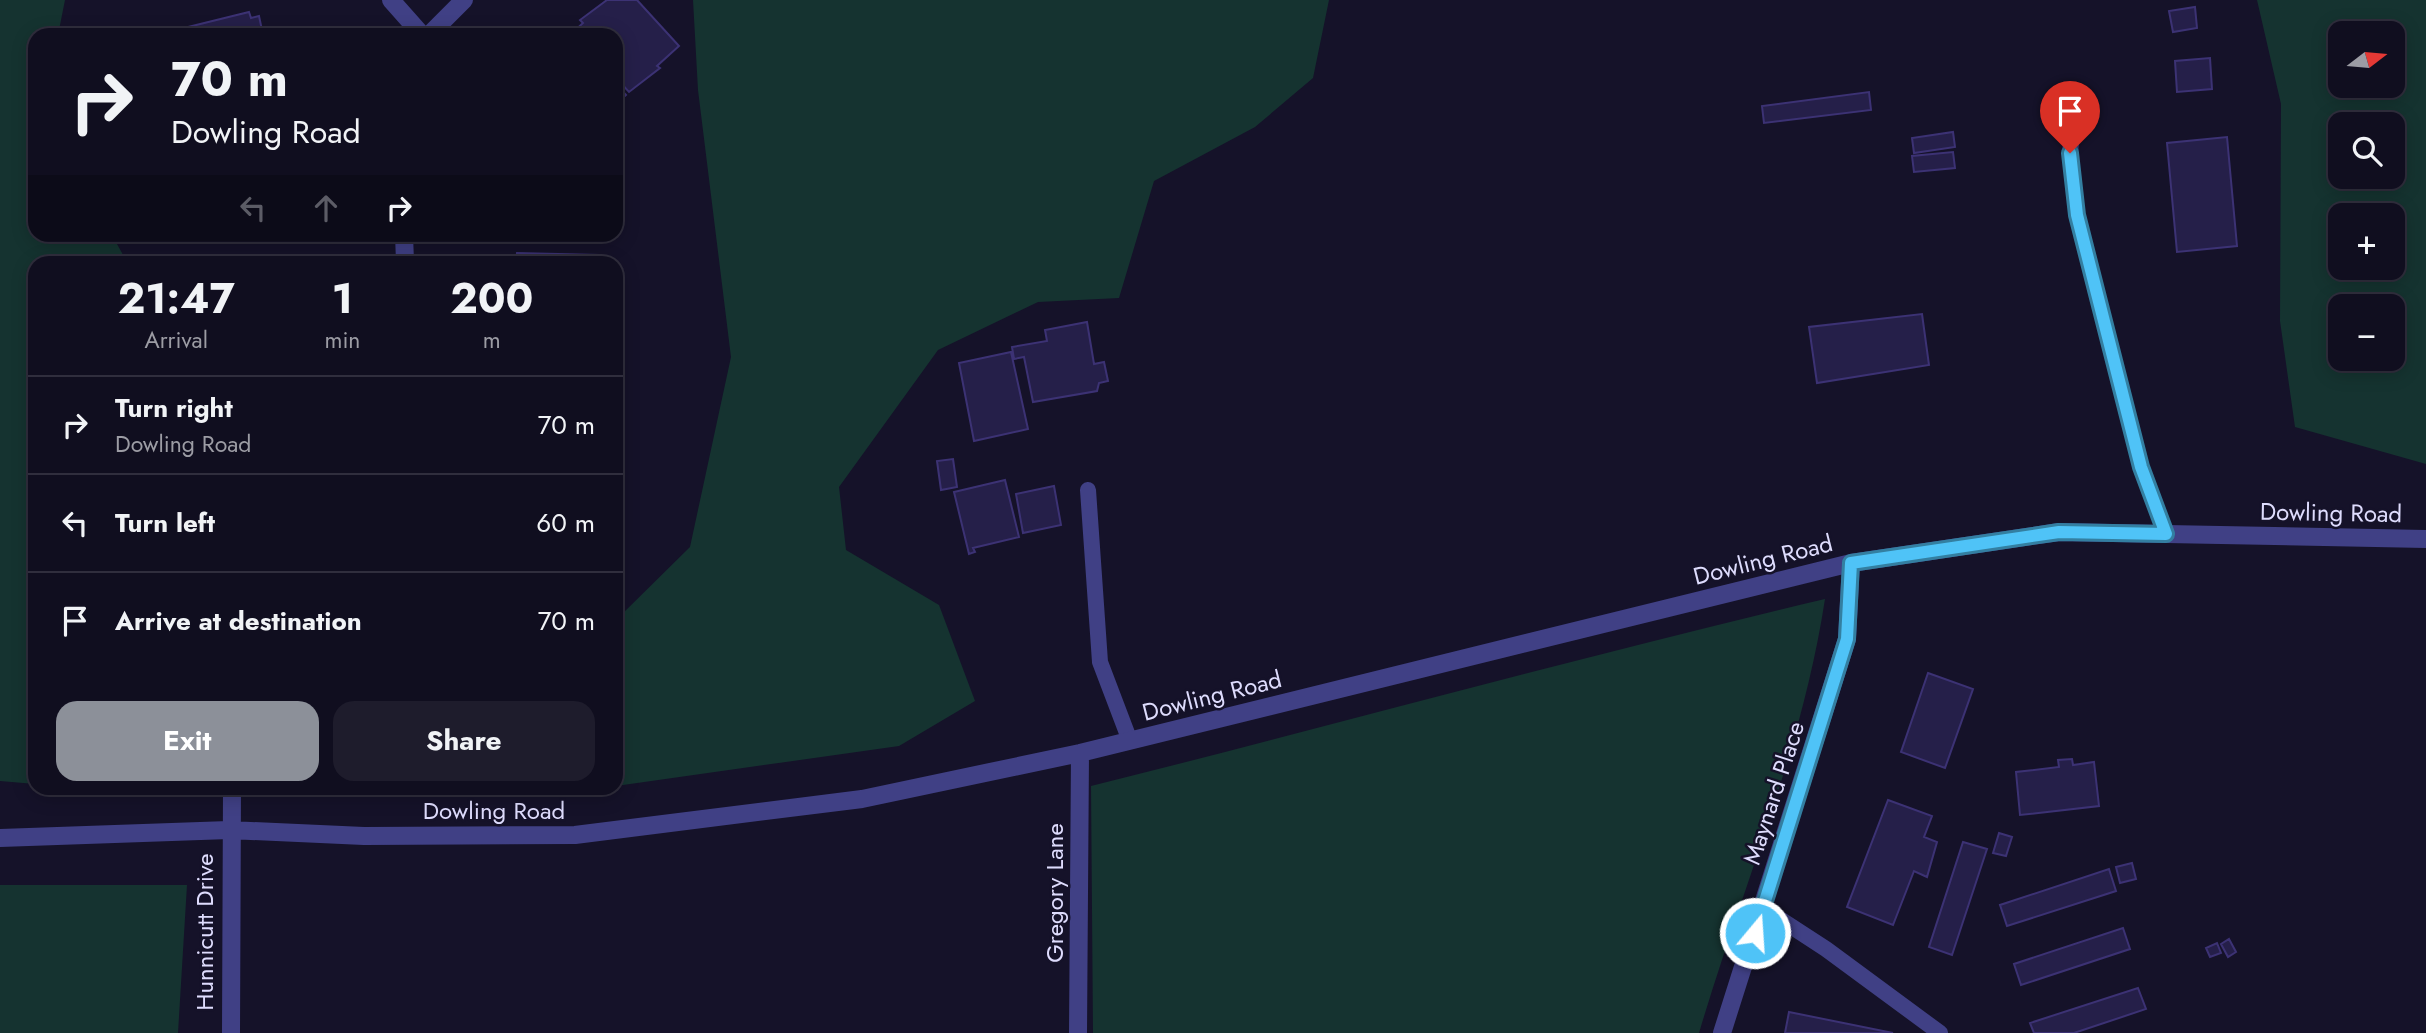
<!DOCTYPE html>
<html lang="en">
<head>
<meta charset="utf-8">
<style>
  body { margin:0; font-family:Jost,sans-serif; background:#1e1c2c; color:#f1f3f6; height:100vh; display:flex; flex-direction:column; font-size:26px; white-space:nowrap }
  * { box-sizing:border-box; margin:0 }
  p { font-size:23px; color:#9c9ca4 }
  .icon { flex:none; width:38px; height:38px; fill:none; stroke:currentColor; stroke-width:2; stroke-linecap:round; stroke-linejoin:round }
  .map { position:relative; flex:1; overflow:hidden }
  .panel { position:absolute; left:28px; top:256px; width:595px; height:539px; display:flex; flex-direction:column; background:#100e1f; border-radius:21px; box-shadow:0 4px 18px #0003,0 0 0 2px #302e3d }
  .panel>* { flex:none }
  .hud { position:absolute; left:28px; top:28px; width:595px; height:214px; border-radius:21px; box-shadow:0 4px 18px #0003,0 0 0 2px #302e3d; background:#100e1f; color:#f1f3f6; overflow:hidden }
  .needle { width:46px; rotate:74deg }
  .buttons { position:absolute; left:2328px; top:21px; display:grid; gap:14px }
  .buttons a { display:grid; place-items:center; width:77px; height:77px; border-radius:14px; background:#100e1f; box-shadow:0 4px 18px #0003,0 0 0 2px #302e3d; font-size:35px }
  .pin { position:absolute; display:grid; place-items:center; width:60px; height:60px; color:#fff; margin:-72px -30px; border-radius:50% 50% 50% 0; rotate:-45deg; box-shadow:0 0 7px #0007 }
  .pin .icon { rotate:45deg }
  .me { position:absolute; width:77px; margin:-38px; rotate:18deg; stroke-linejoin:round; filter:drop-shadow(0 0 5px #0008) }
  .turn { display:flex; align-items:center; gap:24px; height:147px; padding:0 28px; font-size:32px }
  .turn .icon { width:91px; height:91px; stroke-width:2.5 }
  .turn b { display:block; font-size:49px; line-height:60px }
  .lanes { display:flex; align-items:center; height:66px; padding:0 28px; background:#0003; justify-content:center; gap:35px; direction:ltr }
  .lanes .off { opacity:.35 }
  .eta { display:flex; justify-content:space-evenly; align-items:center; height:119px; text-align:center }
  .eta b { font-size:42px; font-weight:700; line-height:49px }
  .cta { display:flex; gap:14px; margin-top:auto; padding:14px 28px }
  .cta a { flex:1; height:80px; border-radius:21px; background:#8c9099; color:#fff; font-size:28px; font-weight:700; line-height:80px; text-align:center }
  .cta a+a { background:#1e1c2c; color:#f1f3f6 }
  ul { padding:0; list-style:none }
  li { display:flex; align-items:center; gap:21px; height:98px; padding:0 28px; border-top:2px solid #302e3d }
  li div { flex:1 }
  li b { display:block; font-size:26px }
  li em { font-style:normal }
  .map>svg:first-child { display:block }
  .green { fill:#153330; fill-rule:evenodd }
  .building { fill:#251f49; stroke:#3c3274; stroke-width:2 }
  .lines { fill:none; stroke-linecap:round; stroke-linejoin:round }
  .lane { stroke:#404085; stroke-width:16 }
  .street { stroke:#404085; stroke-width:18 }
  .route-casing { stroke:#337fa1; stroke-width:18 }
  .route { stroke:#4fc3f7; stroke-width:12 }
  .labels { text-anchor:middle; stroke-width:5; stroke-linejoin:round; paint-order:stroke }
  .street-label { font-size:24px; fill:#dedcfd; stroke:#151229 }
</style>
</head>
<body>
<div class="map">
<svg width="2426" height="1033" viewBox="0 0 2426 1033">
  <rect width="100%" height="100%" fill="#151229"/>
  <path class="green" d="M 0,0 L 65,0 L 58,35 L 35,35 L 35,234 L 112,235 L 127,262 L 35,262 L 35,784 L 0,781 Z
    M 693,0 L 1329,0 L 1313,78 L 1255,127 L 1154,181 L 1119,298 L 1038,302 L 938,350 L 839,487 L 846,550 L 939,605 L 975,701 L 899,746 L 616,786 L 616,620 L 690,547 L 731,357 L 698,90 Z
    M 2257,0 L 2426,0 L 2426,464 L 2295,427 L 2280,321 L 2281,104 ZM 2340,33 L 2392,33 L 2392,86 L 2340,86 ZM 2340,124 L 2392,124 L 2392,177 L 2340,177 ZM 2340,215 L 2392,215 L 2392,268 L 2340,268 ZM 2340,306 L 2392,306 L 2392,359 L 2340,359 Z
    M 1825,599 C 1802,750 1742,888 1699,1033 L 1093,1033 L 1091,786 C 1336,725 1579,657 1825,599 Z
    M 405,788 L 607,788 L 404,794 Z
    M 0,885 L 187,885 L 178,1033 L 0,1033 Z"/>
  <path class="building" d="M 607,0 L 637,0 L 679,46 L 657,66 L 660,68 L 629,92 L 619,81 L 616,84 L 616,35 L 570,35 L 583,23 L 580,20 Z
    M 2195,7 L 2197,28 L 2173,32 L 2169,11 Z
    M 249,12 L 251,18 L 259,16 L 263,35 L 186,35 L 184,28 Z
    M 2210,58 L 2212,89 L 2177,92 L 2175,61 Z
    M 616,84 L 626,95 L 616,104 Z
    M 1869,92 L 1871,110 L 1764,123 L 1762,106 Z
    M 1953,132 L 1955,147 L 1914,153 L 1912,138 Z
    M 2227,137 L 2237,246 L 2177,252 L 2167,143 Z
    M 1953,152 L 1955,168 L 1914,172 L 1912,156 Z
    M 517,253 L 599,255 L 599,262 L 516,262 Z
    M 1922,314 L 1929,365 L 1817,383 L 1809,327 Z
    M 1087,322 L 1094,364 L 1104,362 L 1108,381 L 1099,383 L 1097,391 L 1033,402 L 1024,357 L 1014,359 L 1012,347 L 1047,341 L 1045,330 Z
    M 1011,352 L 1028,429 L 974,441 L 959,363 Z
    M 953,459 L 957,487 L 941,490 L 937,461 Z
    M 1005,480 L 1019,537 L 973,548 L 975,552 L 969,554 L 954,492 Z
    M 1054,486 L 1061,525 L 1023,533 L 1016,494 Z
    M 1928,673 L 1973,689 L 1945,768 L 1901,752 Z
    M 2072,759 L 2073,765 L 2094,762 L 2099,806 L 2020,815 L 2016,772 L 2059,767 L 2058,760 Z
    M 1888,800 L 1932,816 L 1924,837 L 1937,842 L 1927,877 L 1914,871 L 1893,925 L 1847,907 Z
    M 1999,833 L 2012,837 L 2006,856 L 1993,853 Z
    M 1963,842 L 1987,849 L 1952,955 L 1929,947 Z
    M 2132,863 L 2136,879 L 2120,883 L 2116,867 Z
    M 2109,869 L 2116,891 L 2007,926 L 2000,905 Z
    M 2123,928 L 2130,949 L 2021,985 L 2014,964 Z
    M 2229,939 L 2236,952 L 2228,957 L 2221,944 Z
    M 2217,943 L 2221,953 L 2210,957 L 2206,948 Z
    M 2138,988 L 2146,1009 L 2074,1033 L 2034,1033 L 2030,1023 Z
    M 1789,1012 L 1893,1033 L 1785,1033 Z"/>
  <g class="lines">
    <path class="lane" d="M 2084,116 L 2072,133 L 2070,153 L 2077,215 L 2141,467 L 2166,534
      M 1088,490 L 1100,662 L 1130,741
      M 1763,908 L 1826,949 L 1940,1033"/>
    <path class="street" d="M 391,0 L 422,35
      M 429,35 L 464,0
      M 404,234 L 405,262
      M 0,838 L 229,830 L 364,836 L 575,835 L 862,799 L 1080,753 L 1851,563 L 2059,532 L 2426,539
      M 231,1033 L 232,788
      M 1078,1033 L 1080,753
      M 1722,1033 L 1847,639 L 1851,563"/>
  </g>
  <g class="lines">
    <defs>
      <path id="route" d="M 1755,933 L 1847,639 L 1851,563 L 2059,532 L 2166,534 L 2141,467 L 2077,215 L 2070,153"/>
    </defs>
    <use href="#route" class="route-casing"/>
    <use href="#route" class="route"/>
  </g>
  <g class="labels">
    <g class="street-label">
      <text transform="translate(2331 513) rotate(1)" y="8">Dowling Road</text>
      <text transform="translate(1763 560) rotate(-14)" y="8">Dowling Road</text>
      <text transform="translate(1212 696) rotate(-14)" y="8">Dowling Road</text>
      <text transform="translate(1774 793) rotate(-72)" y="8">Maynard Place</text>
      <text x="494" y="819">Dowling Road</text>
      <text transform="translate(1055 893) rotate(-90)" y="8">Gregory Lane</text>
      <text transform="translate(205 932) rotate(-90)" y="8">Hunnicutt Drive</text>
    </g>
  </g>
</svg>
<div class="buttons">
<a><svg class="needle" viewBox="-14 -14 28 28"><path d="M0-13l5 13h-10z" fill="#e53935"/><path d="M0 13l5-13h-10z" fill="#9c9ca4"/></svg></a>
<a><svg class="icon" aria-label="search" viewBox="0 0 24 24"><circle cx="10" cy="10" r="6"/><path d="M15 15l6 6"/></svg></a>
<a>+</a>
<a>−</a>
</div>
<div class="pin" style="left:2070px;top:153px;background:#d93025"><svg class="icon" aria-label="arrive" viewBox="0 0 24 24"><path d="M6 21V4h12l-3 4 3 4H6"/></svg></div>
<svg class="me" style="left:1755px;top:933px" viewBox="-20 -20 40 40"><circle r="17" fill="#4fc3f7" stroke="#fff" stroke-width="3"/><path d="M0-11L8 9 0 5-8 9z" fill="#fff"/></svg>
<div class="hud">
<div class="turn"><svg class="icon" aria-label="right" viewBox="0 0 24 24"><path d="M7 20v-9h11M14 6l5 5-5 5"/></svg><div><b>70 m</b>Dowling Road</div></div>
<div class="lanes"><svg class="icon off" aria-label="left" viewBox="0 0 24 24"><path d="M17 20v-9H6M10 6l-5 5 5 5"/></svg><svg class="icon off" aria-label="ahead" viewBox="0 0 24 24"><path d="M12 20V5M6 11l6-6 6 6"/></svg><svg class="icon" aria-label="right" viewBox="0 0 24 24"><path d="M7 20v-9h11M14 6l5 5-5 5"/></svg></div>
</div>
<section class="panel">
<div class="eta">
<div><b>21:47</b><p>Arrival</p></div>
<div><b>1</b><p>min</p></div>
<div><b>200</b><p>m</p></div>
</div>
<ul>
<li><svg class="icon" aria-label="right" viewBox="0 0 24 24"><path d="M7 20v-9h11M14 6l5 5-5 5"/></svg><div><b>Turn right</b><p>Dowling Road</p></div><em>70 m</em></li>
<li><svg class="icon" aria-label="left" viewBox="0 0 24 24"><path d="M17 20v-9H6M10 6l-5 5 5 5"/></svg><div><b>Turn left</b></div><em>60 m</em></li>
<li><svg class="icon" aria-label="arrive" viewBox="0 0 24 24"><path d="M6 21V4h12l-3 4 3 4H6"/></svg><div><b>Arrive at destination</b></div><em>70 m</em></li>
</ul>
<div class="cta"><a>Exit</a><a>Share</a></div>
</section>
</div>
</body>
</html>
